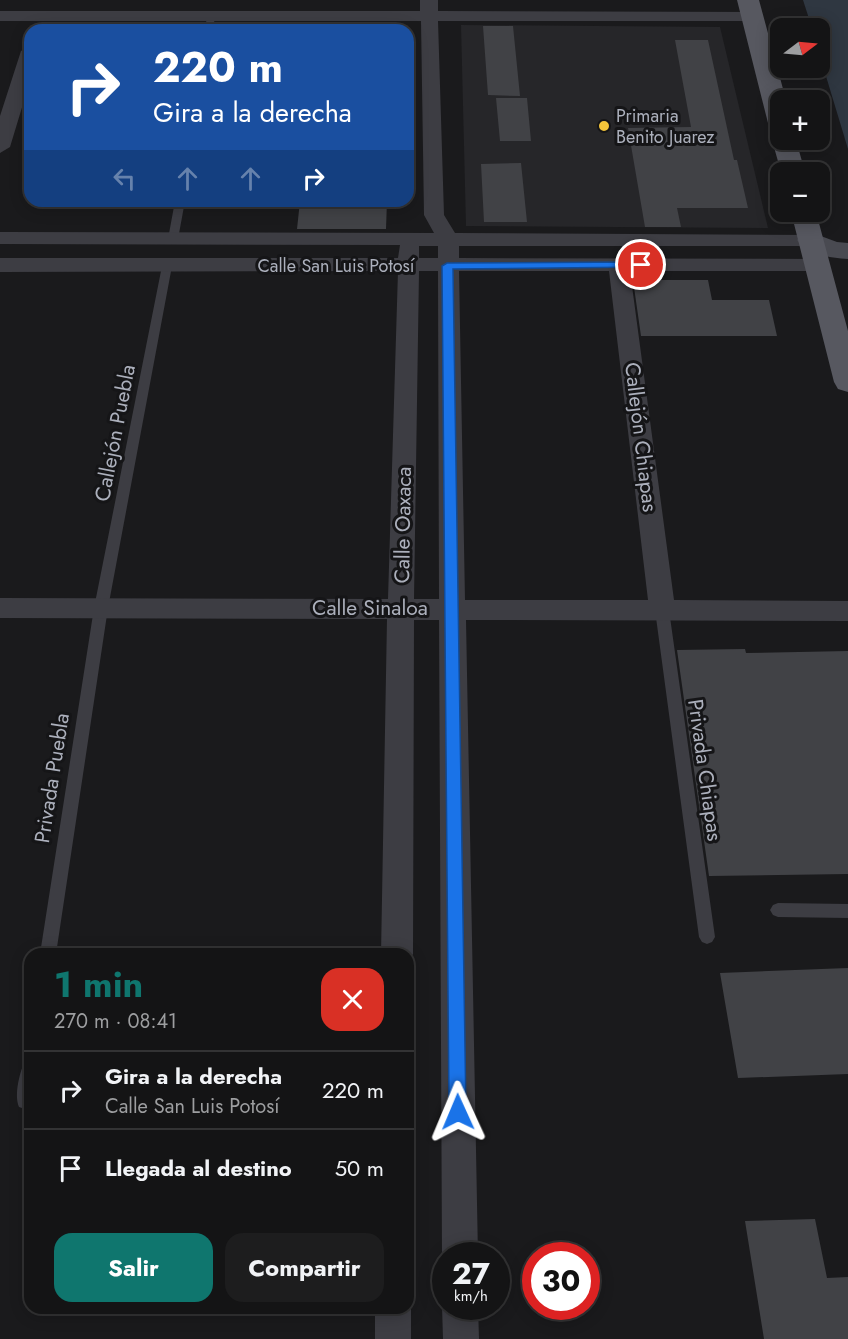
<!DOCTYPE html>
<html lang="es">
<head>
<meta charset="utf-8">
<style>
  body { margin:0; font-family:Jost,sans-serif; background:#1d1d1e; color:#f1f3f6; height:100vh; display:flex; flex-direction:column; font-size:22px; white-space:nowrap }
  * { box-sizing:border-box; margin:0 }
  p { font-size:20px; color:#9d9ea0 }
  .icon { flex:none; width:33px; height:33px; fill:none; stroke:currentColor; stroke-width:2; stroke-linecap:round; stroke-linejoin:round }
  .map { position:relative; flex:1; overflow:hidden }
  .side { position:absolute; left:24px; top:948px; width:390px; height:366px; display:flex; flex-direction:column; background:#141415; border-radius:18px; box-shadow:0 3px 15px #0003,0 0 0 2px #333334 }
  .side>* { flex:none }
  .hud { position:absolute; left:24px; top:24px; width:390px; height:183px; border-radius:18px; box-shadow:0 3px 15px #0003,0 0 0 2px #333334; background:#1a4fa0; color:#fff; overflow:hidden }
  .needle { width:39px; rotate:74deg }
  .fabs { position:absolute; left:770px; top:18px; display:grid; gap:12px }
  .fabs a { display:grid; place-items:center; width:60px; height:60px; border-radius:12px; background:#141415; box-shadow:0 3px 15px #0003,0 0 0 2px #333334; font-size:30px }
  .speed { position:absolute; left:432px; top:1242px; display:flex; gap:12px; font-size:30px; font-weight:700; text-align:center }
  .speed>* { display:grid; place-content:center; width:78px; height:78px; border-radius:50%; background:#141415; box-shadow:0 3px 15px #0003,0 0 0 2px #333334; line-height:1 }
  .speed small { font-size:15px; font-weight:400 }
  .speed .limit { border:9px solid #d22; background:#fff; color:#111 }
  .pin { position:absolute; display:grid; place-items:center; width:51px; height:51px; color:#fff; margin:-26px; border:3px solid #fff; border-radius:50%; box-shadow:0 2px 6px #0007 }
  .me { position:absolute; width:66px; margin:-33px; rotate:359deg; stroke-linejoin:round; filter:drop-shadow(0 0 4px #0008) }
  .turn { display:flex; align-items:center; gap:21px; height:126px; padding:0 30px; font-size:27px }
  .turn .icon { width:78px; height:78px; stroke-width:2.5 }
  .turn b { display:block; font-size:42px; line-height:51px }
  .lanes { display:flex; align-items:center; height:57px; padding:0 30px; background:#0003; justify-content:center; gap:30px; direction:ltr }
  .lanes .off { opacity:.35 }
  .round { display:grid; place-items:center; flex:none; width:63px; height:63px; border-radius:18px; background:#1d1d1e }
  .summary { display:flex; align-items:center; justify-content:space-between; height:102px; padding:0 30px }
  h1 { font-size:36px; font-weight:700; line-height:45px; color:#0f766e }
  .action { display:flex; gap:12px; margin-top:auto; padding:12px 30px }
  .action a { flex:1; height:69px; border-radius:18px; background:#0f766e; color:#fff; font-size:24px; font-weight:700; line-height:69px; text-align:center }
  .action a+a { background:#1d1d1e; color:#f1f3f6 }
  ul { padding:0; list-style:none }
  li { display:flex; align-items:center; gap:18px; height:78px; padding:0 30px; border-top:2px solid #333334 }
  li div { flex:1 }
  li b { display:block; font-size:22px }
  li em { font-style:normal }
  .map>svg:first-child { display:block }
  .built { fill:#262629 }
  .water { fill:#2f3741 }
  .building { fill:#414246 }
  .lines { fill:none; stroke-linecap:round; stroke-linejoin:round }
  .lane { fill:#3d3d43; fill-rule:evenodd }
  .street { fill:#3d3d43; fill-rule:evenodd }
  .secondary { fill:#494a51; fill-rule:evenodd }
  .primary { fill:#575860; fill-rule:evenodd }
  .route { fill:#1a73e8; stroke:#114b97; stroke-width:1.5 }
  .poi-dot { fill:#f4c53a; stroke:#151517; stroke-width:2 }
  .labels { text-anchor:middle; stroke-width:6; stroke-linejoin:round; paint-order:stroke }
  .far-poi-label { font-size:18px; fill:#acb0bc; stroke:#151517; text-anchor:start }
  .far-street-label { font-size:18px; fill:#acb0bc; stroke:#151517 }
  .street-label { font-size:21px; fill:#acb0bc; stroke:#151517 }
</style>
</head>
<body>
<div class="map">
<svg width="848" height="1339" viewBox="0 0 848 1339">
  <rect width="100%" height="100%" fill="#1a1a1c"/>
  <path class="built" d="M 461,25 L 720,27 L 768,228 L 466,226 Z"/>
  <path class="water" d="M 803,0 L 848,0 L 848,149 L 819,53 L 819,28 L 812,28 Z"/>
  <path class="building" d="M 483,26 L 513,26 L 520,96 L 488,95 Z
    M 675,40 L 708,40 L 734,160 L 737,160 L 748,208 L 677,208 L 681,227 L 645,227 L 628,128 L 691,127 Z
    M 496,98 L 527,98 L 531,141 L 500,141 Z
    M 521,163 L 527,222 L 484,222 L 481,164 Z
    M 300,201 L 387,201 L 386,229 L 297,229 Z
    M 633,280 L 708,280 L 712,300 L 769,300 L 777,336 L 641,336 Z
    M 745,649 L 746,653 L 848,651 L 848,874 L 709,876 L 677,650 Z
    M 848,968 L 848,1074 L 738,1078 L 720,973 Z
    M 815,1219 L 827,1278 L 848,1277 L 848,1339 L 764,1339 L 745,1221 Z"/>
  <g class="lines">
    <path class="lane" d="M 211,13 L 215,16 L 213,30 L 205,30 L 207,16 Z
      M 175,201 L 185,201 L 178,239 L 173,242 L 168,239 Z
      M 167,263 L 172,266 L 108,608 L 56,954 L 40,954 L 94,608 L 162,266 Z
      M 662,605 L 669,610 L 715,937 L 712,942 L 707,944 L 702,942 L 699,937 L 655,610 Z
      M 778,903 L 848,904 L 848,918 L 778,917 L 773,915 L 770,910 L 773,905 Z
      M 30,1061 L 30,1107 L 25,1109 L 19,1107 C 14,1096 19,1075 24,1063 Z"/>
    <path class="street" d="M 420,0 L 438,0 L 438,11 L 758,12 L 761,16 L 752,21 L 438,21 L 444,215 L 455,233 L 817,235 L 820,240 L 817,245 L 810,246 L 459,246 L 459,258 L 825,259 L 828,264 L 825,269 L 817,271 L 630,271 L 674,600 L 848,601 L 848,621 L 466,620 L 478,1256 L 446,1256 L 446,1264 L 442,1256 L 439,620 L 414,620 L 413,954 L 408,964 L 408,954 L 381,954 L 387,619 L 0,618 L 0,598 L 388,599 L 398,271 L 0,272 L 0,258 L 398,258 L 400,245 L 0,244 L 0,232 L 434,233 L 424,215 L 421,21 L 0,21 L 0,11 L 420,11 ZM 419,246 L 438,246 L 438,258 L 419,258 ZM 419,271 L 438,271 L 439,599 L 414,599 ZM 459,271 L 609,271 L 648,600 L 465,600 Z
      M 30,46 L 30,81 L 10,147 L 0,153 L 0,116 L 21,51 Z
      M 446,1298 L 446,1306 L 478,1306 L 479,1339 L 443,1339 L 442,1306 Z
      M 408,1301 L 411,1308 L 411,1339 L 375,1339 L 375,1308 L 408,1308 Z"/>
    <path class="secondary" d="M 810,232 L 837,242 L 848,243 L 848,259 C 832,258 807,255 797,240 L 801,234 Z"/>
    <path class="primary" d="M 737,0 L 759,0 L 786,100 L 780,100 L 780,130 L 772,128 L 768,123 Z
      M 780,134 L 780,140 L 796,140 L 805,172 L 781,172 L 772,140 Z
      M 791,212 L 816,212 L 848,331 L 848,392 L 838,389 L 834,382 Z"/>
  </g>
  <path class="route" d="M 641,262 L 647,265 L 645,267 L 453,269 L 466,1112 L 464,1117 L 458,1120 L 452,1117 L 449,1112 L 442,266 L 447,263 Z"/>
  <circle class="poi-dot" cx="604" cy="126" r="6"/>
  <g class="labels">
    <g class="far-poi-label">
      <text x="616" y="122">Primaria<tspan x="616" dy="21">Benito Juarez</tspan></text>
    </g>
    <g class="far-street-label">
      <text x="336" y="272">Calle San Luis Potosí</text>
    </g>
    <g class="street-label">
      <text transform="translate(115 433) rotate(-79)" y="7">Callejón Puebla</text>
      <text transform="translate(641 437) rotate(83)" y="7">Callejón Chiapas</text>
      <text transform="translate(403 525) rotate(-89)" y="7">Calle Oaxaca</text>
      <text x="370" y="615">Calle Sinaloa</text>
      <text transform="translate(705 770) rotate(82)" y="7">Privada Chiapas</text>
      <text transform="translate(52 778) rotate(-81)" y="7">Privada Puebla</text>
    </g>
  </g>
</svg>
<div class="fabs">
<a><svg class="needle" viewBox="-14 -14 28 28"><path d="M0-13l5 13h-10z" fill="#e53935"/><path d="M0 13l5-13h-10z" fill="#9d9ea0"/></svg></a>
<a>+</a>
<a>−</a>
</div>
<div class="speed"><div>27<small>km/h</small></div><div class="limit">30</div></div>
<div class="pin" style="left:641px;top:265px;background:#d93025"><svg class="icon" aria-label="arrive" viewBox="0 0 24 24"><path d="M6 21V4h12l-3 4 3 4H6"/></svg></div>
<svg class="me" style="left:458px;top:1112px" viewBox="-20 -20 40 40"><path d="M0-17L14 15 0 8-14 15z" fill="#1a73e8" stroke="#fff" stroke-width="4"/></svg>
<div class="hud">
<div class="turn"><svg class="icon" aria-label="right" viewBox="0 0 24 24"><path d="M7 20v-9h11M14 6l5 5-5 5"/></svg><div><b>220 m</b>Gira a la derecha</div></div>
<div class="lanes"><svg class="icon off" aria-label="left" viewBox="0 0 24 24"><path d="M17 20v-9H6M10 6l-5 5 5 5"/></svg><svg class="icon off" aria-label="ahead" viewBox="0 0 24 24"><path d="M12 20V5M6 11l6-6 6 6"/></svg><svg class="icon off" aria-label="ahead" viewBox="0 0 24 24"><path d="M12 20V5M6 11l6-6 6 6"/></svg><svg class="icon" aria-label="right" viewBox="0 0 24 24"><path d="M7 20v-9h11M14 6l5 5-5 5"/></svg></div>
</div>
<section class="side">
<div class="summary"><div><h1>1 min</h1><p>270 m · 08:41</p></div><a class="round" style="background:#d93025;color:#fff"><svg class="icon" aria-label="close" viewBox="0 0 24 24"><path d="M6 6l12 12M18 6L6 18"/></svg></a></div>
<ul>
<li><svg class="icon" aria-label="right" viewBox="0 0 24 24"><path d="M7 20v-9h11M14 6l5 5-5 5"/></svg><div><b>Gira a la derecha</b><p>Calle San Luis Potosí</p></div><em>220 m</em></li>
<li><svg class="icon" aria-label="arrive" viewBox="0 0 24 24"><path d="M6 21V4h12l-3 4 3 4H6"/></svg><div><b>Llegada al destino</b></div><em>50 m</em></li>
</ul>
<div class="action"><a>Salir</a><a>Compartir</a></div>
</section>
</div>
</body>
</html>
